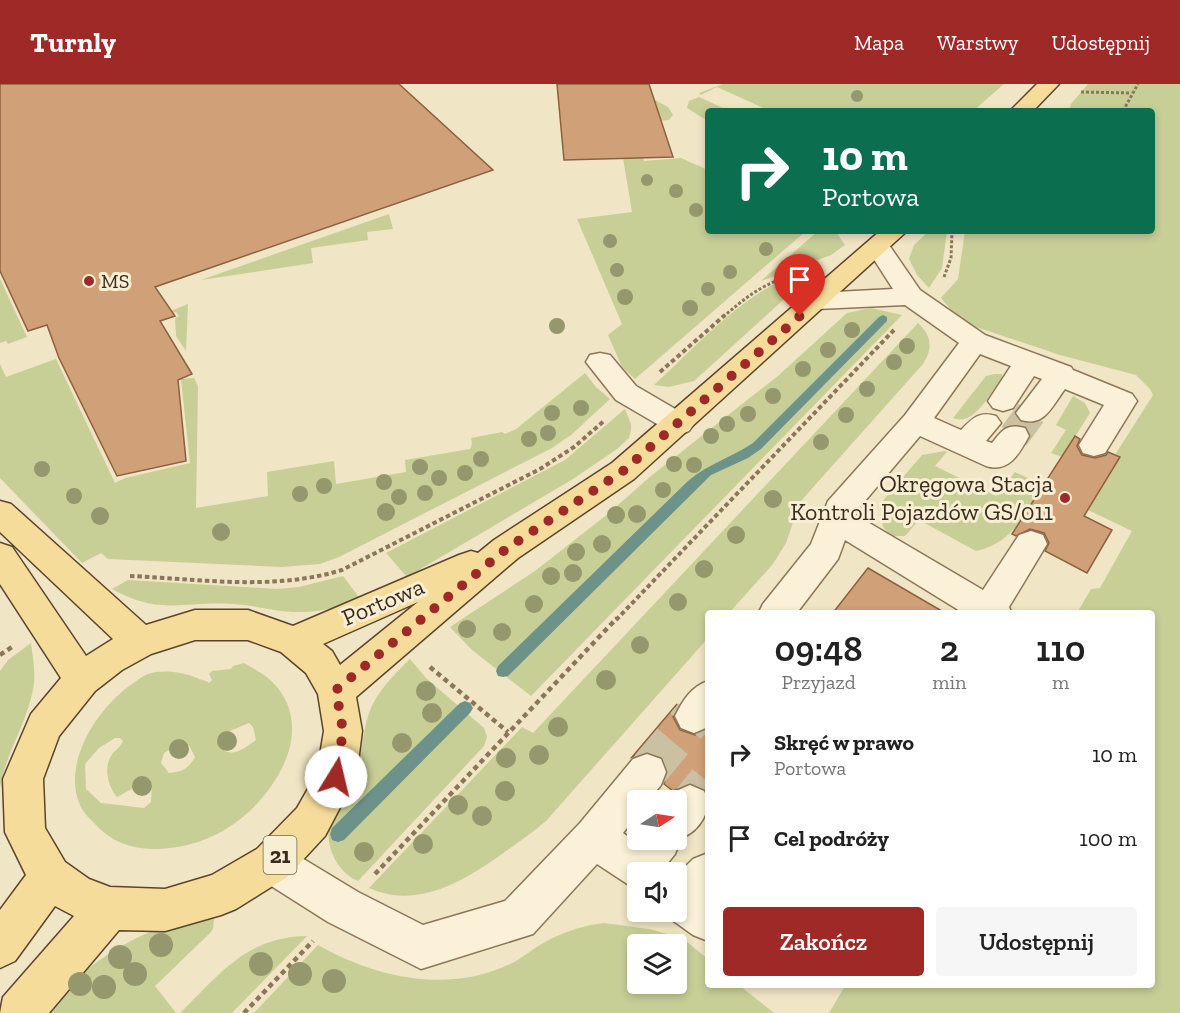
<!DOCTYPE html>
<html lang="pl">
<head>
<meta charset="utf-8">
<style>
  body { margin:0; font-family:"Zilla Slab",serif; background:#f6f6f6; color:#222; height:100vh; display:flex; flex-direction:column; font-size:22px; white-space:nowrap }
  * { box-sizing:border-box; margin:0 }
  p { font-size:20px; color:#767676 }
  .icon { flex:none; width:33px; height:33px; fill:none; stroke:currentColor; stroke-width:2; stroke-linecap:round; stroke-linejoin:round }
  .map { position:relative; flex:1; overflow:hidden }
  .side { position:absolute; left:705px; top:526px; width:450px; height:378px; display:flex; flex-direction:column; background:#fff; border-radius:6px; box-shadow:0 3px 9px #0003 }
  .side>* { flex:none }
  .top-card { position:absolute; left:705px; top:24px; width:450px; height:126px; border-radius:6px; box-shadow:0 3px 9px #0003; background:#0b6e4f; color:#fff; overflow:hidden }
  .needle { width:39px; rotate:78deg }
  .buttons { position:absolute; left:627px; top:706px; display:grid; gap:12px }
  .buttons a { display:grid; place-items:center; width:60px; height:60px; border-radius:6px; background:#fff; box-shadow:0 3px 9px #0003; font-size:30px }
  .pin { position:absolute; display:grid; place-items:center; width:51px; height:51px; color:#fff; margin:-62px -26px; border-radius:50% 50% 50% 0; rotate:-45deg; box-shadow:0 0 6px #0007 }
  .pin .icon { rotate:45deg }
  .me { position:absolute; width:66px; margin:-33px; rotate:9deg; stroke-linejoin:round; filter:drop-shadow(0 0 4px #0008) }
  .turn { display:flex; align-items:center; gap:21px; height:126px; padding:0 18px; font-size:27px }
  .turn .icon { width:78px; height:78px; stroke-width:2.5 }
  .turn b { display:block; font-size:42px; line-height:51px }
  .eta { display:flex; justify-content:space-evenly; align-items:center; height:102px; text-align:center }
  .eta b { font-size:36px; font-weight:600; line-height:42px }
  .action { display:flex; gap:12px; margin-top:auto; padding:12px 18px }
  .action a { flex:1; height:69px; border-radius:6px; background:#9e2926; color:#fff; font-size:24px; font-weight:600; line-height:69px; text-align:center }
  .action a+a { background:#f6f6f6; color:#222 }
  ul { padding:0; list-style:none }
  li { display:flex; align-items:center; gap:18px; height:84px; padding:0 18px }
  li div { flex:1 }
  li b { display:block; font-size:22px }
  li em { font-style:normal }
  header { display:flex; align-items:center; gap:36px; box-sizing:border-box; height:84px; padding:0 30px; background:#9e2926; color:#fff }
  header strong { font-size:28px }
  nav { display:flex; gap:33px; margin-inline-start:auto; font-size:21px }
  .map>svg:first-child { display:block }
  .green { fill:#c7cf97; fill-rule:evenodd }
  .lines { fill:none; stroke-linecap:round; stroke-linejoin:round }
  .stream { fill:#6c928a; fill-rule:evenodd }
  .building { fill:#d0a078; stroke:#8d603e; stroke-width:1.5 }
  .minor-tunnel-far1 { stroke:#ccc0a3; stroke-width:31; stroke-dasharray:31 15; stroke-linecap:butt }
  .minor-tunnel { stroke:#ccc0a3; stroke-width:40; stroke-dasharray:40 20; stroke-linecap:butt }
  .minor-casing { stroke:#8c7659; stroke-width:3 }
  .major-casing { stroke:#5a442e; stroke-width:3 }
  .path-far2 { stroke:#8c7659; stroke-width:3; stroke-dasharray:3 2; stroke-linecap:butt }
  .path-far1 { stroke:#8c7659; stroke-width:4; stroke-dasharray:4.5 3; stroke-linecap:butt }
  .path { stroke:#8c7659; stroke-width:4.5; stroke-dasharray:5 4; stroke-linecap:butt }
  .minor { fill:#faf1d8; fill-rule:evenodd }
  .major { fill:#f5dc9b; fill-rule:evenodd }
  .tree { fill:#95986c }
  .route { stroke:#9e2926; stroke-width:10; stroke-dasharray:0 18 }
  .poi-dot { fill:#9e2926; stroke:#f7eed4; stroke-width:2 }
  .labels { text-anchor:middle; stroke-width:6; stroke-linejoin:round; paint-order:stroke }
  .far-poi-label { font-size:20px; fill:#3b2d1e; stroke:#f7eed4; text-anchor:start }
  .shield { fill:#f7eed4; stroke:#736755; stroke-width:1.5 }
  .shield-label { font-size:22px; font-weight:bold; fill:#3b2d1e }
  .poi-label { font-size:24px; fill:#3b2d1e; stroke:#f7eed4; text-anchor:end }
  .street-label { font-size:24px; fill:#3b2d1e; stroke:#f7eed4 }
</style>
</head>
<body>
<header>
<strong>Turnly</strong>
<nav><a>Mapa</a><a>Warstwy</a><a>Udostępnij</a></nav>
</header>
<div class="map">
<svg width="1180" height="929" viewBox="0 0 1180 929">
  <rect width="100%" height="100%" fill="#f0e5c4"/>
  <path class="green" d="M 723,0 L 1004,0 L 973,27 L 770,27 L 717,3 L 701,11 L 699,9 Z
    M 1088,0 L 1180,0 L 1180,929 L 829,929 L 845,902 L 1152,902 L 1152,530 L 1077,529 L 1091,505 L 1100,504 L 1132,447 L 1088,426 L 1120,374 L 1115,371 L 1153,311 L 1150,305 L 1136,291 L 1060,271 L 961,238 L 941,214 L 958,195 L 965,147 L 1152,147 L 1152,27 L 1069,27 L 1071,20 Z
    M 642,9 L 668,23 L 673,31 L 669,36 L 633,39 L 644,77 L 681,74 L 708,86 L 708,147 L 806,147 L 635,295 L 622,283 L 608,251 L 622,240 L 577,135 L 632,128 L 623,74 Z
    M 699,13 L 725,25 L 721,27 L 708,27 L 706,36 L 687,24 L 689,17 Z
    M 389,130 L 393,145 L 367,148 L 368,156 L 311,164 L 313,179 L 201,196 Z
    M 818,147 L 836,148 L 845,161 L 831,171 L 761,197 Z
    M 929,147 L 947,147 L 942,184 L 929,204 L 917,191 L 909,175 L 914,161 Z
    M 811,187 L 813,189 L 694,297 L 669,303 L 654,301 C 697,262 753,197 811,187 Z
    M 0,195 L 27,253 L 8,260 L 6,257 L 0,259 Z
    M 188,220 L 186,267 L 176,252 L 175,234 L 179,232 L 176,228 L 167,231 L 166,229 Z
    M 871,224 L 902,231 L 531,612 L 472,566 L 450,543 L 535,487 L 609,429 L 651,392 L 779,291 L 847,229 Z
    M 918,239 C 932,252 933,265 923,280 L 800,418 L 786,459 L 773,480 L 729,529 L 708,530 L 708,554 L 546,737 C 531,750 514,761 498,773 C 460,799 416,825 369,804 L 522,643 L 533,649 Z
    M 56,275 L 115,399 L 125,394 L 190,379 L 181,295 L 194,294 L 198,302 L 196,424 L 268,412 L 267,388 L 334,377 L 336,400 L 406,388 L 405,376 L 470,365 L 472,360 L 471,354 L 502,348 L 505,350 L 516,345 L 585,289 L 596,303 L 610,315 L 571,351 L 552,364 L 339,473 L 320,480 L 282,483 L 108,475 L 101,469 L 82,479 L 0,394 L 0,280 L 6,293 Z
    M 994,290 L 1002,290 L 1002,294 C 991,308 974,343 953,334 L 986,292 Z
    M 1073,312 L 1085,319 L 1090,329 L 1062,373 L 1051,369 L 1066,346 L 1056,341 Z
    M 625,325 L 631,340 L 631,346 L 629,354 L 617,365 L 573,395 L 407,493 L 386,469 L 565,376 Z
    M 945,367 L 947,368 L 935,382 L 996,412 L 1015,388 L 1043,401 C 1025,430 1012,460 976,467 L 919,436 L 905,452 L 891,452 L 883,443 L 880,420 L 922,371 Z
    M 343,492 L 361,516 C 340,522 320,529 298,528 C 276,528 255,521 233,520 C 183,517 161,532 112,505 L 128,496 L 277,505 L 299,503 Z
    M 31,559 C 33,575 36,590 33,606 C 26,641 6,668 0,704 L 0,587 L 8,576 Z
    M 410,575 L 426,594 L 484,644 L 487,653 L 484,662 L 358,797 C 335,787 322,757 332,732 C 338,718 349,706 355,692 C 362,672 362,650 369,629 C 377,607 393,592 410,575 Z
    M 244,579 C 256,586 268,592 277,603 C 315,649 274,711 235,739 C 212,756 182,765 154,765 C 130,765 110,757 94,739 C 90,735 85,730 82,725 C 59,682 97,624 132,600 C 137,597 142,592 148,590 C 162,585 183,588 197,594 C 202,597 204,595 209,599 L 212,596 L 209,590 L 212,587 L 231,585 L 233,582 ZM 249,639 L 253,643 L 256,656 C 245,664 230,676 219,662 L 220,651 ZM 115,654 L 120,654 L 123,657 C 120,663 117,665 113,669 C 103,682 107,701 117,713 L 139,701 L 152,701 L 151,718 L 144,724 L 101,719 L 86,705 L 85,680 L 99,664 ZM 179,660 L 189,661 L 195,673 C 188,685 182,688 169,689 L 161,679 L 164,669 Z
    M 214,835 L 213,845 L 210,849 L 155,902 L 176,929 L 40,929 C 79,889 118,856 173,840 C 186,837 201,836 214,835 Z
    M 604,839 L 649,845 L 682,854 L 708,875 L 708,902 L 740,902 L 774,929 L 254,929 L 318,861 C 378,895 453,911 516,877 C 523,873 529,868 535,864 C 557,850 579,842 604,839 ZM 638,861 L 676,861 L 676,900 L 638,900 Z
    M 307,852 L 232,929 L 180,929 C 220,890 246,853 307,852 Z"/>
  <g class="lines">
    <path class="stream" d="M 883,231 L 887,233 L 887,237 L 761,365 L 748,374 L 711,391 L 508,592 L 503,593 L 498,592 L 496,587 L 498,582 L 688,397 C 708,380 732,373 753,359 L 879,233 Z
      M 465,617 L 470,619 L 473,624 L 470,629 L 344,756 L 338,758 L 332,756 L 330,750 L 332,744 L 460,619 Z"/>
  </g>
  <path class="building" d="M 0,0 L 399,0 L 493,86 L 155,203 L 175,232 L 160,237 L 192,290 L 178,296 L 186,377 L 117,392 L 59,274 L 47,241 L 28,247 L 0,187 Z
    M 557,0 L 649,0 L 673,73 L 564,76 Z
    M 1075,352 L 1080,355 L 1077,362 L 1082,371 L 1095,374 L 1106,371 L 1108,368 L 1120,373 L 1084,432 L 1112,446 L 1087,489 L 1045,467 L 1049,459 L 1044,449 L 1030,445 L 1016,452 L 1012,450 Z
    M 868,484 L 947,530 L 832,530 Z
    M 677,620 L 673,633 L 680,646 L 695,651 L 708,645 L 708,712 L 705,705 L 691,699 L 673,707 L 664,700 L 668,687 L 662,673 L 646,668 L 632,673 Z"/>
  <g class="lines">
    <path class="minor-tunnel-far1" d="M 1014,352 L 1031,329"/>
    <path class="minor-tunnel" d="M 647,688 L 694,632
      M 690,720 L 708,698"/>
    <defs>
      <path id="minor" d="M 878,156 L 887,158 L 920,206 L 985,251 L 1071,283 L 1073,286 L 1132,310 L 1137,317 L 1105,369 L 1094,372 L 1083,369 L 1079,361 L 1104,321 L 1065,305 C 1052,322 1045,343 1021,336 L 1016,329 L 1042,295 L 1034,292 L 1013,324 L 1003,327 L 993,324 L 988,317 L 1011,282 L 980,270 L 934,334 L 961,346 C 973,334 979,327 996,332 L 1001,339 L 986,357 L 992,359 C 1002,346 1007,339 1025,344 L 1029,352 C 1019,370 1009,389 986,382 L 920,352 L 854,430 L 983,506 L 1019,451 L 1031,447 L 1043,451 L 1047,460 L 1009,523 L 1012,530 L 965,530 L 845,456 L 838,475 L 796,530 L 758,530 L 763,520 L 811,460 L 828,417 L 905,331 L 959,259 L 905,221 L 817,225 L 808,223 L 804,217 L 808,211 L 817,209 L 893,205 L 866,163 L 869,158 Z
        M 600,269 L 610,271 L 636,302 L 689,333 L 694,340 L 689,347 L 679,351 L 669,347 L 616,316 L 586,278 L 590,271 Z
        M 708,597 L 708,643 L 694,649 L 681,644 L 675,632 C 683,616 691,603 708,597 Z
        M 647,670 L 661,675 L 666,688 L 661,701 L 648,717 L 638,717 L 638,730 L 623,749 L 634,757 L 638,752 L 638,756 L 676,756 L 676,717 L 667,717 L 676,707 L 690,701 L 704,707 C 713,726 700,747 681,754 L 675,770 L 663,785 L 665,789 L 638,789 L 638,807 L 597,780 L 533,850 L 421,885 L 328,838 L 257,793 L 251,779 L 257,765 L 272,759 L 287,765 L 358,808 L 423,841 L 505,817 L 580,739 L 633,675 Z
        M 708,769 L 708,857 L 693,851 L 661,828 L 676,828 L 676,792 L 693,775 Z"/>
      <path id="major" d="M 1037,0 L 1059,0 L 1033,27 L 1010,27 Z
        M 880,147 L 907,147 L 634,395 L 518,474 L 356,613 L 362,647 L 356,693 L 325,752 L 287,793 L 236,825 L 221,831 L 165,847 L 119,846 L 49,929 L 0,929 L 3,913 L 74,832 L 55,822 L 15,877 L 0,884 L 0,826 L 26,791 L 5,748 L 3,695 L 31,630 L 61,594 L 0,500 L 0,459 L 12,463 L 86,572 L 113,555 L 0,448 L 0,417 L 11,420 L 146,541 L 195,526 L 248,526 L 293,542 L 459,471 L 471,467 L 478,469 L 494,456 L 612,379 ZM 418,518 L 340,581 L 332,567 L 323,560 ZM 195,556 L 248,556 L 281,568 L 306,589 L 318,610 L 324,647 L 317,689 L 297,724 L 257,765 L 212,791 L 165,805 L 110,803 L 89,795 L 65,778 L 45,744 L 43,695 L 59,652 L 95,607 L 122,586 L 151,570 Z"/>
    </defs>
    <use href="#minor" class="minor-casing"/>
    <use href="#major" class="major-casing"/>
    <path class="path-far2" d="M 1081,8 L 1131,9
      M 1123,27 L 1138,0
      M 944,193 L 951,174 L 952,147
      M 723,233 C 744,215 761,201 787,193"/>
    <path class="path-far1" d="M 660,288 L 725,231
      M 130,492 C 200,495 274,507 342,486 L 540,385 L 574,363 L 605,336
      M 616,536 L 894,246"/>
    <path class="path" d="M 0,571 L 12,563
      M 430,583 L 508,648
      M 375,790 L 617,534
      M 244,929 L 313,857"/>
    <use href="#minor" class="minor"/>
    <use href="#major" class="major"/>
  </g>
  <g class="tree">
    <circle cx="857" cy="12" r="6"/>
    <circle cx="647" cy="96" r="6"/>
    <circle cx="676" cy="107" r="7"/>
    <circle cx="696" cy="126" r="7"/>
    <circle cx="610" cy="157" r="7"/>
    <circle cx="766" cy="165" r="7"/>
    <circle cx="617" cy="186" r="7"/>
    <circle cx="730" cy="188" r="7"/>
    <circle cx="708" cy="205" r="7"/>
    <circle cx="625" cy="213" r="8"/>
    <circle cx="690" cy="224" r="8"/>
    <circle cx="557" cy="242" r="8"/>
    <circle cx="852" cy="246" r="8"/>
    <circle cx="907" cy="262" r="8"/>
    <circle cx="828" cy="266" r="8"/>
    <circle cx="894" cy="278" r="8"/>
    <circle cx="803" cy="285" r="8"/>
    <circle cx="867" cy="305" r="8"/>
    <circle cx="773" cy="312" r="8"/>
    <circle cx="581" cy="324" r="8"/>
    <circle cx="552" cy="329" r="8"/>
    <circle cx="748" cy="330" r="8"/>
    <circle cx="846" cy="331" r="8"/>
    <circle cx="727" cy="340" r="8"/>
    <circle cx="548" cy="349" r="8"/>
    <circle cx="711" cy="352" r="8"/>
    <circle cx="529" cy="355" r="8"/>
    <circle cx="821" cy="358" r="8"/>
    <circle cx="481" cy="375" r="8"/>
    <circle cx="674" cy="380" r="8"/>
    <circle cx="694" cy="381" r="8"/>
    <circle cx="420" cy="383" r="8"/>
    <circle cx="42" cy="385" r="8"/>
    <circle cx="465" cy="389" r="8"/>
    <circle cx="439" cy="394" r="8"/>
    <circle cx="384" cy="398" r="8"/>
    <circle cx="324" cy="402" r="8"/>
    <circle cx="663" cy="406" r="8"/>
    <circle cx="425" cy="409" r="8"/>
    <circle cx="300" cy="410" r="8"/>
    <circle cx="74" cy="412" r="8"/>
    <circle cx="399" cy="413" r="8"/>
    <circle cx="773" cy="415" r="9"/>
    <circle cx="386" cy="428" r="9"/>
    <circle cx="637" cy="430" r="9"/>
    <circle cx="616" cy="431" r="9"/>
    <circle cx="100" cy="432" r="9"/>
    <circle cx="221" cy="448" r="9"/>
    <circle cx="736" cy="451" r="9"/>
    <circle cx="602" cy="460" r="9"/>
    <circle cx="576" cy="468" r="9"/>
    <circle cx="704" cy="485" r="9"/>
    <circle cx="573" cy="489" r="9"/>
    <circle cx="551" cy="492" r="9"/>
    <circle cx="678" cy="518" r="9"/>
    <circle cx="534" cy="520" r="9"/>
    <circle cx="467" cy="545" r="9"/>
    <circle cx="502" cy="548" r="9"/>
    <circle cx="640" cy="561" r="9"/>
    <circle cx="606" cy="596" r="10"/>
    <circle cx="426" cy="607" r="10"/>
    <circle cx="432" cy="629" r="10"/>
    <circle cx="558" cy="643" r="10"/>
    <circle cx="227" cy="657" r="10"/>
    <circle cx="402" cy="659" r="10"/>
    <circle cx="179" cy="665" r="10"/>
    <circle cx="539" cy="671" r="10"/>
    <circle cx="506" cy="674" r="10"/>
    <circle cx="142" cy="702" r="10"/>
    <circle cx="505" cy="707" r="10"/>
    <circle cx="458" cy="721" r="10"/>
    <circle cx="482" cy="732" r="10"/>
    <circle cx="423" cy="760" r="10"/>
    <circle cx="364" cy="768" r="10"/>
    <circle cx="161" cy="861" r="12"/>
    <circle cx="120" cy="873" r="12"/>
    <circle cx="261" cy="880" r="12"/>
    <circle cx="135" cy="890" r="12"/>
    <circle cx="300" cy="890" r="12"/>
    <circle cx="334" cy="897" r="12"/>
    <circle cx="80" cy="900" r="12"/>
    <circle cx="104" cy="903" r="12"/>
  </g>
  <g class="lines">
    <path class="route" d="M 336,693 L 343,647 L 336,606 L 506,465 L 623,387 L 800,232"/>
  </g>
  <g class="poi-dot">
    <circle cx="89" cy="197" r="6"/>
    <circle cx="1065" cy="414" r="6"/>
  </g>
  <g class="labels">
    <g class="far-poi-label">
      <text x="101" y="204">MS</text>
    </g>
    <rect class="shield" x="263.5" y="752" width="33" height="38" rx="4.5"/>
    <g class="shield-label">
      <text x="280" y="779">21</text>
    </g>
    <g class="poi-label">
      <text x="1053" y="408">Okręgowa Stacja<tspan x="1053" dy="28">Kontroli Pojazdów GS/011</tspan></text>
    </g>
    <g class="street-label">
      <text transform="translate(383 518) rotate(-23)" y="8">Portowa</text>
    </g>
  </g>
</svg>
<div class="buttons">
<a><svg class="needle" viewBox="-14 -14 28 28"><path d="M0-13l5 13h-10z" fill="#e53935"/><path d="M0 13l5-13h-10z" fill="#767676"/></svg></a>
<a><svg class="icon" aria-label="sound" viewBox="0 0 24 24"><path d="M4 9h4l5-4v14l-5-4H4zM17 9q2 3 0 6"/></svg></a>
<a><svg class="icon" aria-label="layers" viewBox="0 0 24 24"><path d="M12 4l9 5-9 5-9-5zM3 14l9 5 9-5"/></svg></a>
</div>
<div class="pin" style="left:800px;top:232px;background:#d93025"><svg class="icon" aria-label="arrive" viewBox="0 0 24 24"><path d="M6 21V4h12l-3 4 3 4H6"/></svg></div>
<svg class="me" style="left:336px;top:693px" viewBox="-20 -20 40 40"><circle r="19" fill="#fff"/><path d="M0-13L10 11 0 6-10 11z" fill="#9e2926"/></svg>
<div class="top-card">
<div class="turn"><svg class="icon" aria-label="right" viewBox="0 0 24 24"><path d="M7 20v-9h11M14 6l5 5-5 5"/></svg><div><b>10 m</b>Portowa</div></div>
</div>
<section class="side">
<div class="eta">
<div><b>09:48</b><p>Przyjazd</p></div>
<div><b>2</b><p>min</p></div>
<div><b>110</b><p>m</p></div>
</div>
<ul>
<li><svg class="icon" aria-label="right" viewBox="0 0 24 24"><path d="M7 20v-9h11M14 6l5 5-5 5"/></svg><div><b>Skręć w prawo</b><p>Portowa</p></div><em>10 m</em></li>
<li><svg class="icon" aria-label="arrive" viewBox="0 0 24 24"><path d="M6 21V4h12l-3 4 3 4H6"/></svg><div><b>Cel podróży</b></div><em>100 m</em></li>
</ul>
<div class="action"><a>Zakończ</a><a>Udostępnij</a></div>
</section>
</div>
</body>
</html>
